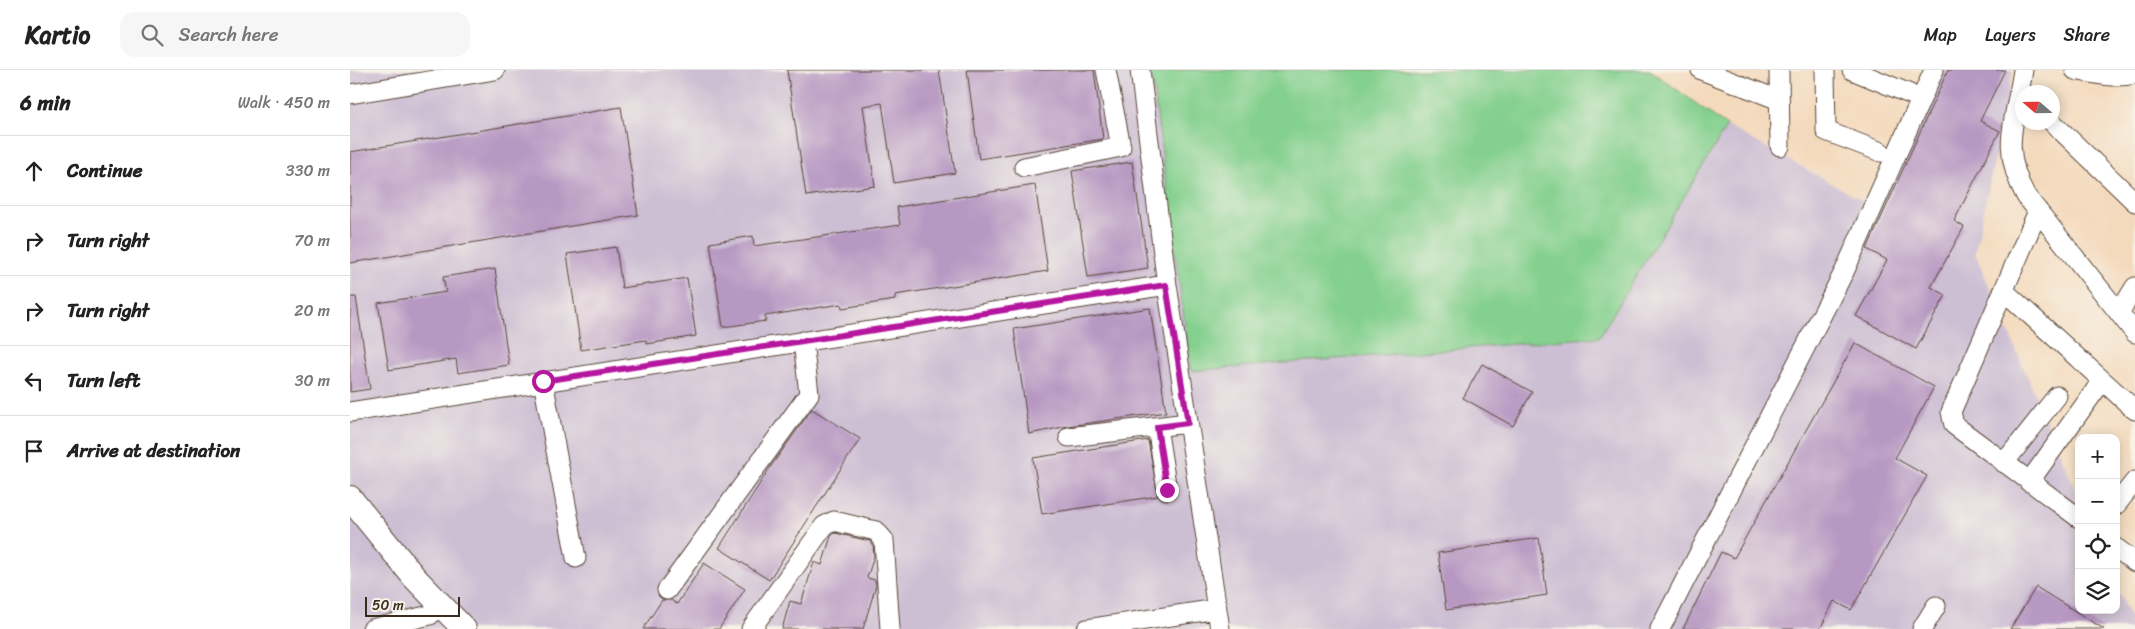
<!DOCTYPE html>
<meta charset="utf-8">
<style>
body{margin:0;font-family:Sriracha,sans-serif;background:#f6f6f6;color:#222}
.controls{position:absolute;right:15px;bottom:15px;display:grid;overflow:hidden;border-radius:10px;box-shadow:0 2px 12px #0003}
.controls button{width:45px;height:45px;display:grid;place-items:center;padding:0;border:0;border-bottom:1px solid #e0e0e0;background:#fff;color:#222;font:25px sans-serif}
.compass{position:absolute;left:1665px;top:15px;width:45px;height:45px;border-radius:50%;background:#fff;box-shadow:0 2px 12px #0003;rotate:290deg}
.scale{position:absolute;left:15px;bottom:12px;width:95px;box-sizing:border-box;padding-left:5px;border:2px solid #3b2a1e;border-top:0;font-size:14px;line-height:18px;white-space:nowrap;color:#3b2a1e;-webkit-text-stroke:4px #f7f3e8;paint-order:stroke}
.stop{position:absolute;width:15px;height:15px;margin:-11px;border:4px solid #b5179e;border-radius:50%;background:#fff}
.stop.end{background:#b5179e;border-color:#fff;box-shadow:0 1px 5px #0008}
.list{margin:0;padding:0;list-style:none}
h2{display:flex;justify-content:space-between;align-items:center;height:65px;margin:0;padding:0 20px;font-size:21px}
h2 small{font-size:16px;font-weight:400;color:#767676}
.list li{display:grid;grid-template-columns:32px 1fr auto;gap:15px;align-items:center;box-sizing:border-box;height:70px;padding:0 20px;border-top:1px solid #e0e0e0}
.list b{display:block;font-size:19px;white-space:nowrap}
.list em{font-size:16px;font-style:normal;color:#767676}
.icon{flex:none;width:28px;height:28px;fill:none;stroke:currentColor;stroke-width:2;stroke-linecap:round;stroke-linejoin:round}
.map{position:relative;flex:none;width:1785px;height:559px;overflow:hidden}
header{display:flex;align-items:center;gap:30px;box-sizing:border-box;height:70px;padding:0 25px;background:#fff;border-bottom:1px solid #e0e0e0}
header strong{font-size:24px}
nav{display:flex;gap:28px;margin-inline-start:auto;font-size:18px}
.search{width:350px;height:45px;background:#f6f6f6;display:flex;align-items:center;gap:12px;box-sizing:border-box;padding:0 18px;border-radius:15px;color:#767676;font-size:19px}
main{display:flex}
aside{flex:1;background:#fff}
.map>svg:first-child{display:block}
.industrial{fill:#ccbed3}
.green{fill:#84d08e;stroke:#607d56}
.building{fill:#b798c2}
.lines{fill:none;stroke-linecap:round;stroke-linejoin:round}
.minor-casing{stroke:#574436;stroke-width:21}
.major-casing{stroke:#574436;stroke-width:26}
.minor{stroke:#fff;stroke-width:19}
.major{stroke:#fff;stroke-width:24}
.route{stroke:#b5179e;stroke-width:6}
</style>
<header>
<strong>Kartio</strong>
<div class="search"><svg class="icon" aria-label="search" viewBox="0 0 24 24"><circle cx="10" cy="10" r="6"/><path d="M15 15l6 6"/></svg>Search here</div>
<nav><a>Map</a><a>Layers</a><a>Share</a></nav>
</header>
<main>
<aside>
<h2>6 min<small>Walk · 450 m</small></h2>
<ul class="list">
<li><svg class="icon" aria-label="ahead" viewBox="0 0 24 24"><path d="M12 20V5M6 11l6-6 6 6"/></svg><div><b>Continue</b></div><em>330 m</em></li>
<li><svg class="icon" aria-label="right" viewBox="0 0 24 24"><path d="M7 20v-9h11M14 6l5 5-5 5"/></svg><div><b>Turn right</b></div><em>70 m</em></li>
<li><svg class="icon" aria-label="right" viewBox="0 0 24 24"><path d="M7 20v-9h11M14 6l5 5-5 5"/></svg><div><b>Turn right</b></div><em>20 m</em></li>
<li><svg class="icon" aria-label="left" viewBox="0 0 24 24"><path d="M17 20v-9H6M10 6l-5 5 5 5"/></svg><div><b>Turn left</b></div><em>30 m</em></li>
<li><svg class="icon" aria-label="arrive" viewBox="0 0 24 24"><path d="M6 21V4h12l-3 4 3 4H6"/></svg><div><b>Arrive at destination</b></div></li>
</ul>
</aside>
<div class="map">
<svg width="1785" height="559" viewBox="0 0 1785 559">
<rect width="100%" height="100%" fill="#f7f3e8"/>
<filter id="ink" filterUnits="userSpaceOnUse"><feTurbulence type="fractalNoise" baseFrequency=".02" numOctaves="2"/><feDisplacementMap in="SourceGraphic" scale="10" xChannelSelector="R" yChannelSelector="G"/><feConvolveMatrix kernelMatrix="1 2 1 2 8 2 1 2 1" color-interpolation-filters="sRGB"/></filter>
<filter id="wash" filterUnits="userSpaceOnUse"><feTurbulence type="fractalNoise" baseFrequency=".0096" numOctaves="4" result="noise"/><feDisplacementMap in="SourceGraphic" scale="20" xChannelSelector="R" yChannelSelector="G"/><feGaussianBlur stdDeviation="1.12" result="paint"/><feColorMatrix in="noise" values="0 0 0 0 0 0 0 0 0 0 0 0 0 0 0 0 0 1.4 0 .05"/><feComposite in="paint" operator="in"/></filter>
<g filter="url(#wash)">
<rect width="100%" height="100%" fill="#f4dabd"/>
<!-- industrial -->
<path class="industrial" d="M0,0H801L841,300L1249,267L1377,56L1521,135L1585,0H1663L1625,183L1729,428V540H1766V516L1781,550L1785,553V559H0Z"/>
<!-- green -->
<path class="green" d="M801,0H1300L1377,56L1249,267L841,301Z"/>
<g id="blocks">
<!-- building -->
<path class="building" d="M437,0H589L605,103L544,113L532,33L513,36L525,116L456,126Z
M617,0H744L753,69L629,89Z
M1598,0H1655L1630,51L1650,61L1604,151L1614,157L1581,217L1596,225L1566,279L1506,246L1537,190L1517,179Z
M271,37L288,145L0,193V82Z
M782,92L798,198L738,207L722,101Z
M685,115L698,201L545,225V230L492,238L491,234L415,246L416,251L373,257L360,173L403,166L404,176L550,155L547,137Z
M266,177L272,218L337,208L346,266L297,274L296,270L231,280L217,184Z
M145,199L159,295L108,303L106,289L39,300L28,233L96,222L93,207Z
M0,227H6L20,319L0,322Z
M800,238L816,342L718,356L679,364L664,259Z
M1505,273L1584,317L1545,388L1577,406L1501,540L1484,531L1470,559H1333L1371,482L1384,488Z
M1132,294L1182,322L1163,356L1113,328Z
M462,339L510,369L419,510L369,478L421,396Z
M798,370L808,426L692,444L683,388Z
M485,463L520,471L523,475L524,486L517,508L525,510L526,515L513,559H432L440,531L451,534L464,492L472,495L481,466Z
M1189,468L1197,525L1096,540L1088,483Z
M354,493L395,519L369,559H293L312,530H321L327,534Z
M1686,517L1754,559H1660Z"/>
</g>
</g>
<g filter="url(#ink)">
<use href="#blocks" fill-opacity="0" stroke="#574436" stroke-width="1"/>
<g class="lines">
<!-- minor casing -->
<g class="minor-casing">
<path id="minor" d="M790,0L817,215L870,559
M1351,0L1429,30
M1429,0L1430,76
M1475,0L1476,61L1531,82
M1502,0L1560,24
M1673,0C1666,49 1649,78 1676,126L1785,263
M1725,0C1746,4 1764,9 1785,4
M0,24L145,0
M1702,52L1785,132
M674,97L771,77L756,0
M1688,141L1601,342L1604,355L1729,448
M1654,221L1785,340
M1769,243L1785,217
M193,311L226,488
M0,342L817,215
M807,357L817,420
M719,367L838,353
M1654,393L1707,326
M1679,412L1752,311
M1766,435L1785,411
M1766,478L1785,492
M317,520L459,324L453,271
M22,559L80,545
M401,559L474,456L484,451L526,461L534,470L540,559
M737,559L867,539
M1310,559L1495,200L1584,0
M1572,559L1586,536"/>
</g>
<!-- major casing -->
<g class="major-casing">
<path id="major" d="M0,428L64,507L114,559"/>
</g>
<!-- minor -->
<use href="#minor" class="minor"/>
<!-- major -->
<use href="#major" class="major"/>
</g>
</g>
<g class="lines" filter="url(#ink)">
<!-- route -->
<path class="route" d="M193,311L816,215L838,353L807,357L817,420"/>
</g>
</svg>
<div class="controls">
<button>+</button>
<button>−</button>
<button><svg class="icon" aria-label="locate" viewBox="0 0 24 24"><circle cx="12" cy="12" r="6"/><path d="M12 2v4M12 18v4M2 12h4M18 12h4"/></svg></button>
<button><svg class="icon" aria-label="layers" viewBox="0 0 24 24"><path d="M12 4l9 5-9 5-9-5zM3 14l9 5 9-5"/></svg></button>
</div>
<svg class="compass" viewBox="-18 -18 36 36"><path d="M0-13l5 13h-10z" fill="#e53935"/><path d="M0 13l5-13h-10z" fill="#767676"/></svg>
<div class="scale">50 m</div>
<div class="stop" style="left:193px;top:311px"></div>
<div class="stop end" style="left:817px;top:420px"></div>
</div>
</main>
